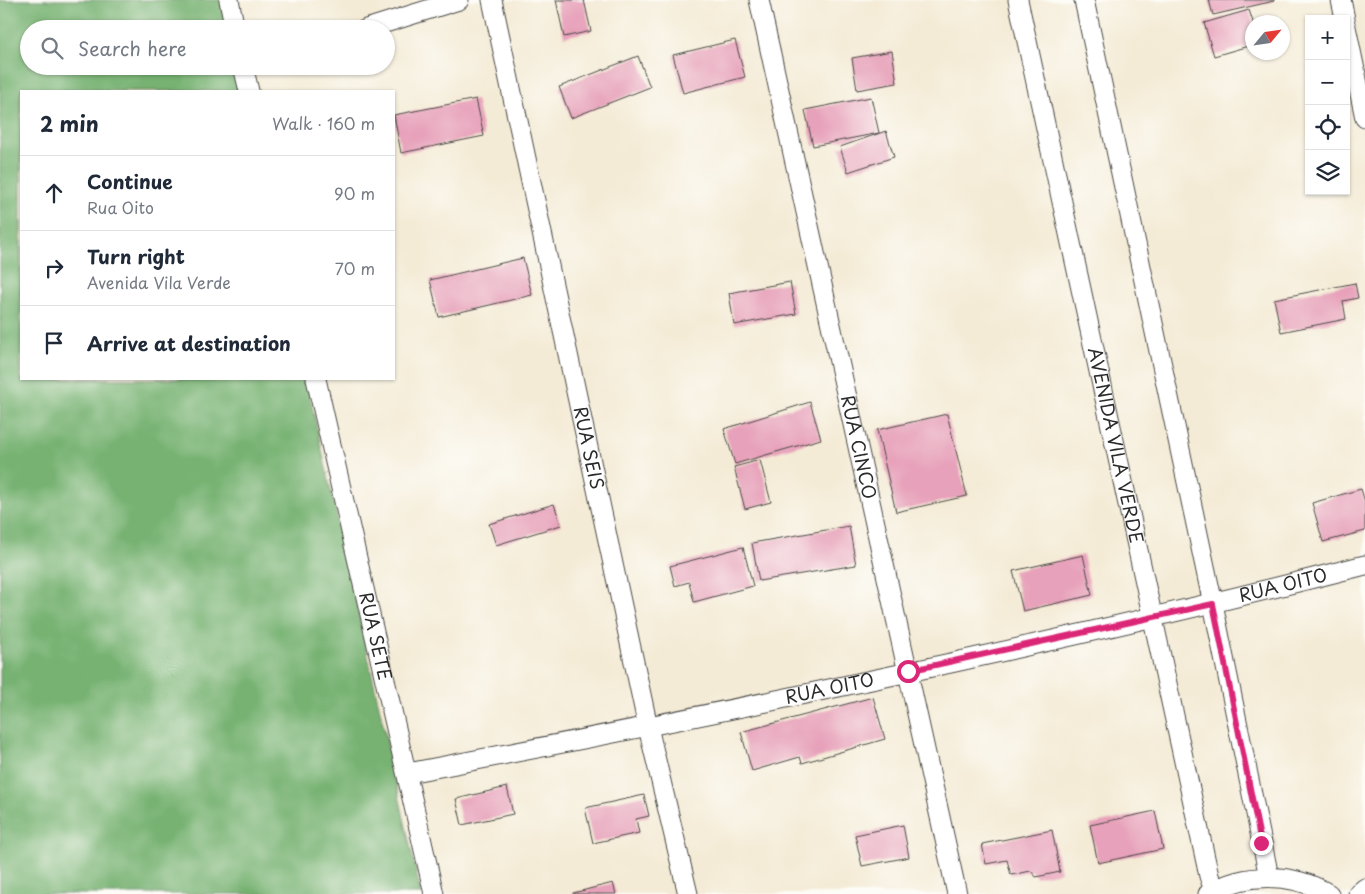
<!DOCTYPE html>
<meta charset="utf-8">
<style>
body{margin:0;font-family:"Playpen Sans",sans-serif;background:#f2f2f3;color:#1f2937}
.controls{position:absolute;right:15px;top:15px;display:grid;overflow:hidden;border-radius:0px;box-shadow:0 1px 4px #0004}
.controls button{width:45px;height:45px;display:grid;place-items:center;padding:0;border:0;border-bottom:1px solid #e0e1e3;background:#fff;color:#1f2937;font:25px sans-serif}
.compass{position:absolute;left:1245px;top:15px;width:45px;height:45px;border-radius:50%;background:#fff;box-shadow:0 1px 4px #0004;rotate:61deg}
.stop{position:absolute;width:15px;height:15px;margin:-11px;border:4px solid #db2777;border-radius:50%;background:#fff}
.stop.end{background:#db2777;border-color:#fff;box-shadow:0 1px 5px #0008}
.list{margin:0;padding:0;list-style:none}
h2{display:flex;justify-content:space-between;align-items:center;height:65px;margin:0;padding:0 20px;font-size:21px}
h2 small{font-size:16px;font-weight:400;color:#747a83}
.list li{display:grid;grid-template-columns:32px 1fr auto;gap:15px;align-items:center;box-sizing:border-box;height:75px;padding:0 20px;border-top:1px solid #e0e1e3}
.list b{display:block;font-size:19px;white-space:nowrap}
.list p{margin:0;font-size:16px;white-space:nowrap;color:#747a83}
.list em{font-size:16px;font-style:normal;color:#747a83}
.icon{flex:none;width:28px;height:28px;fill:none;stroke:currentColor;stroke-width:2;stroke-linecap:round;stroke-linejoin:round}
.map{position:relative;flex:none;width:1365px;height:894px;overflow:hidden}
.search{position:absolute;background:#fff;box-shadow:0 1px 4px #0004;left:20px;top:20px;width:375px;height:55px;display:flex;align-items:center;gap:12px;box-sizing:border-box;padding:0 18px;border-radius:28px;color:#747a83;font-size:19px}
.panel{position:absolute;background:#fff;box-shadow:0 1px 4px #0004;left:20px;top:90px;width:375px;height:290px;border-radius:0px}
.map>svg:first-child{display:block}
.forest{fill:#77b272;stroke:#516e4e}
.building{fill:#e7a1ba}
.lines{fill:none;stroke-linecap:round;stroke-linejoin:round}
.street-casing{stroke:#494845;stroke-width:21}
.street{stroke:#fff;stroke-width:19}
.route{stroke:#db2777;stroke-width:6}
.labels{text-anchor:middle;stroke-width:5;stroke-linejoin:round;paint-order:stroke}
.street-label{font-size:18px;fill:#2b2b2b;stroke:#fdfcf7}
</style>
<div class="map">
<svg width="1365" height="894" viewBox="0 0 1365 894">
<rect width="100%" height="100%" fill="#fdfcf7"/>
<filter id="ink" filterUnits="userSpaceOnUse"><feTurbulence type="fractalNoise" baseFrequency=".02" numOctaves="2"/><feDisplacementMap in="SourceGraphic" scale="10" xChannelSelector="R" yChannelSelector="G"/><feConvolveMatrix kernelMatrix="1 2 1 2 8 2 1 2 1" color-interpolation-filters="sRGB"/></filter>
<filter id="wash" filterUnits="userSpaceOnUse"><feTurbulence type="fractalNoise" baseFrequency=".0096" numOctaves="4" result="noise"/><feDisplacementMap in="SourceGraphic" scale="20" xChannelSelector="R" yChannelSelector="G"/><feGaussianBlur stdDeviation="1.12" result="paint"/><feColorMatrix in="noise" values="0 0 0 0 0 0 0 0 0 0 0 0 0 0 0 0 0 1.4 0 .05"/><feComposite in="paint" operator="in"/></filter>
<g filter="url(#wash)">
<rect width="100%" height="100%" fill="#f4ebd6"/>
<!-- forest -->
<path class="forest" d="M0,0H221L228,29H29V66H236L242,91H21V379H306L421,894H0Z"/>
<g id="blocks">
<!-- building -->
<path class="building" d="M556,0H584L591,31L564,37Z
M1209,0H1274V1L1213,15Z
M1249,10L1253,22L1252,45L1214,56L1204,23Z
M735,40L745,77L683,93L673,55Z
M892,51L897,83L857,90L852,58Z
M638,56L650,87L571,118L559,87Z
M871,97L879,133L813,146L805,110Z
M476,99L484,136L401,153L394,115Z
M886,131L894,157L848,172L840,147Z
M523,258L532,295L439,317L430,280Z
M790,282L796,314L734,325L729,293Z
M1355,283L1358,298L1343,301L1346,319L1281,332L1274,299Z
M810,402L821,439L735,464L724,429Z
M947,414L967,496L896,512L877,430Z
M760,460L771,502L745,509L734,467Z
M1361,489L1365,502V531L1323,542L1312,503Z
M554,504L561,525L496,545L489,524Z
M849,526L856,565L759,581L752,543Z
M743,547L753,586L694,602L689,582L675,586L670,566Z
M1083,555L1092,595L1023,611L1013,571Z
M873,697L885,739L802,763L800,757L752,771L741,732Z
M507,787L513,814L462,825L456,799Z
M644,795L649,816L636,819L639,833L593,843L585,808Z
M1155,811L1163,849L1098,863L1090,825Z
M903,825L909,857L862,866L855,835Z
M1052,830L1060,872L1036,877L1031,871L1011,875L1007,860L986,864L982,844Z
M613,883L616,894H573V893Z"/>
</g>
</g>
<g filter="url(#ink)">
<use href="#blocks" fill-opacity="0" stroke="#494845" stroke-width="1"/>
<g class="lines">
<!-- street casing -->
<g class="street-casing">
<g id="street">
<path d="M229,0L235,29"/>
<path id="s1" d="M492,0L648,727L688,894"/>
<path id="s2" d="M759,0L957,894"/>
<path id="s3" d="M1018,0L1209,876L1214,890"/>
<path d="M1084,0L1213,604L1269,877"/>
<path d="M1341,0L1345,19"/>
<path d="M1346,27L1365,118"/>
<path d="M366,29L459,0"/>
<path d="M243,66L249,91"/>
<path id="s4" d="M316,379L434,894"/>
<path id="s5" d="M408,773C728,712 1049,646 1365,565"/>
<path d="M1208,894C1244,872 1292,872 1329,894"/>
<path d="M1358,894L1365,888"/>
</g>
</g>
<!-- street -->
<use href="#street" class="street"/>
</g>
</g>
<g class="lines" filter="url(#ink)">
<!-- route -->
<path class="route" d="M908,671L1213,604L1261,843"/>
</g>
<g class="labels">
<!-- street labels -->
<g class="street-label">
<text dy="6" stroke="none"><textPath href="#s3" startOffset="456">AVENIDA VILA VERDE</textPath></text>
<text dy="6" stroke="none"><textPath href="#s1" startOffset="458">RUA SEIS</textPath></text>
<text dy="6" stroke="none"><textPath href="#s2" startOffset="458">RUA CINCO</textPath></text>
<text dy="6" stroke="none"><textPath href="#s5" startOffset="895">RUA OITO</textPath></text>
<text dy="6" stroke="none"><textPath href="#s4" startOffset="264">RUA SETE</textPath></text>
<text dy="6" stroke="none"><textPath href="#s5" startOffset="430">RUA OITO</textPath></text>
</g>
</g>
</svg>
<div class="controls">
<button>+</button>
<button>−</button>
<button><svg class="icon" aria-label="locate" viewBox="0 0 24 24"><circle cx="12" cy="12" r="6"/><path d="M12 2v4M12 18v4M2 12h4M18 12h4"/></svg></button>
<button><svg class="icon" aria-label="layers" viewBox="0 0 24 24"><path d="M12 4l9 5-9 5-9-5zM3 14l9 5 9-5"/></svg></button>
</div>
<svg class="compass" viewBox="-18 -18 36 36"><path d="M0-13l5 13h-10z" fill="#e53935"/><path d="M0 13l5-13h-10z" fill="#747a83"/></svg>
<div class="stop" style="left:908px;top:671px"></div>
<div class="stop end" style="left:1261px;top:843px"></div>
<div class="search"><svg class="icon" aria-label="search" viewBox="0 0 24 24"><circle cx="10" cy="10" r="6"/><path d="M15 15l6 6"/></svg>Search here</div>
<section class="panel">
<h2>2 min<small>Walk · 160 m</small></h2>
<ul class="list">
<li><svg class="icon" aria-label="ahead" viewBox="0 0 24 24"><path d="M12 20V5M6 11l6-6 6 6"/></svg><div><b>Continue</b><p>Rua Oito</p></div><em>90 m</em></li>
<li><svg class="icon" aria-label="right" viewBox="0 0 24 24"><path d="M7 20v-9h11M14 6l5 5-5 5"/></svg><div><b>Turn right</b><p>Avenida Vila Verde</p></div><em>70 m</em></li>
<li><svg class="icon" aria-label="arrive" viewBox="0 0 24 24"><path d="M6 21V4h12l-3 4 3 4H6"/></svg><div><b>Arrive at destination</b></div></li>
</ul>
</section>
</div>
